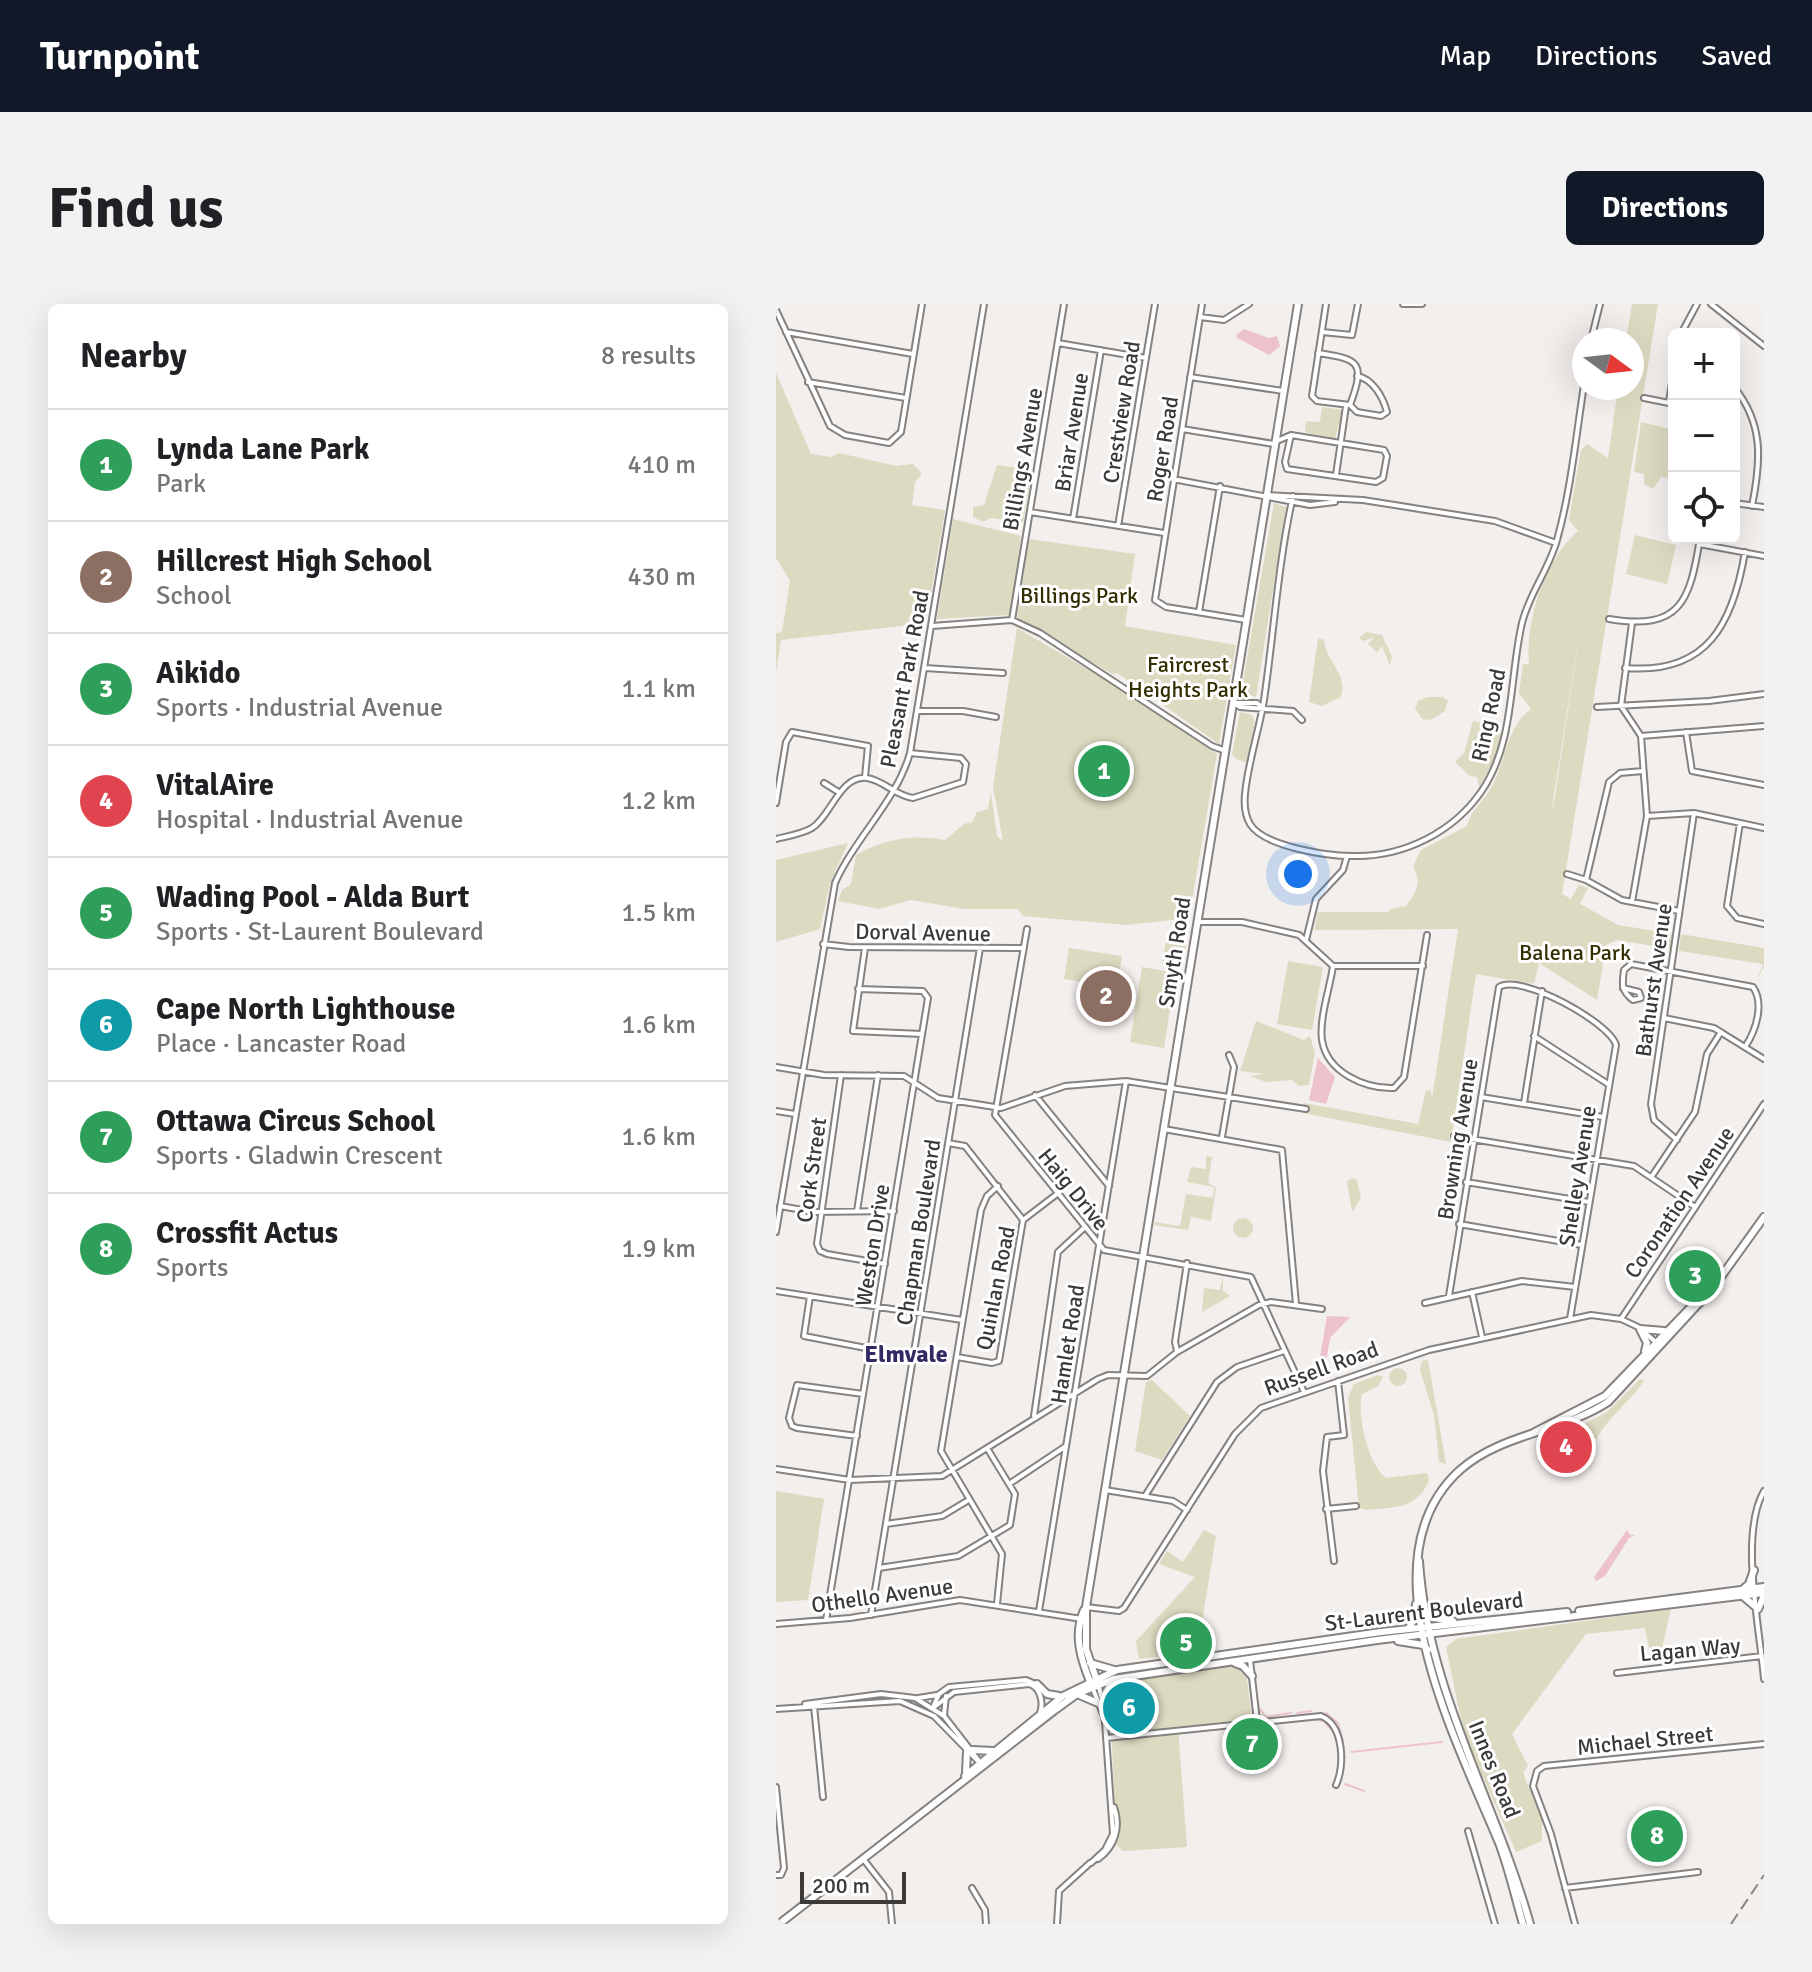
<!DOCTYPE html>
<meta charset="utf-8">
<style>
body{margin:0;font-family:Signika,sans-serif;background:#f2f2f2;color:#202124}
.controls{position:absolute;right:24px;top:24px;display:grid;overflow:hidden;border-radius:12px;box-shadow:0 8px 32px #0002}
.controls button{width:72px;height:72px;display:grid;place-items:center;padding:0;border:0;border-bottom:2px solid #e0e0e0;background:#fff;color:#202124;font:40px sans-serif}
.compass{position:absolute;left:796px;top:24px;width:72px;height:72px;border-radius:50%;background:#fff;box-shadow:0 8px 32px #0002;rotate:105deg}
.scale{position:absolute;left:24px;bottom:20px;width:106px;box-sizing:border-box;padding-left:8px;border:4px solid #3b3a39;border-top:0;font-size:22px;line-height:28px;white-space:nowrap;color:#3b3a39;-webkit-text-stroke:6px #fff;paint-order:stroke}
.you{position:absolute;left:522px;top:570px;width:28px;height:28px;margin:-20px;border:6px solid #fff;border-radius:50%;background:#1a73e8;box-shadow:0 0 0 12px #1a73e833}
.badge{display:grid;place-items:center;width:52px;height:52px;border-radius:50%;background:#111827;color:#fff;font-size:26px;font-weight:700}
.pin{position:absolute;translate:-50% -50%;border:4px solid #fff;box-shadow:0 2px 8px #0006}
.list{margin:0;padding:0;list-style:none}
h2{display:flex;justify-content:space-between;align-items:center;height:104px;margin:0;padding:0 32px;font-size:34px}
h2 small{font-size:26px;font-weight:400;color:#757577}
.list li{display:grid;grid-template-columns:52px 1fr auto;gap:24px;align-items:center;box-sizing:border-box;height:112px;padding:0 32px;border-top:2px solid #e0e0e0}
.list b{display:block;font-size:30px;white-space:nowrap}
.list p{margin:0;font-size:26px;white-space:nowrap;color:#757577}
.list em{font-size:26px;font-style:normal;color:#757577}
.icon{flex:none;width:44px;height:44px;fill:none;stroke:currentColor;stroke-width:2;stroke-linecap:round;stroke-linejoin:round}
.map{position:relative;flex:none;width:988px;height:1620px;overflow:hidden;border-radius:12px}
header{display:flex;align-items:center;gap:48px;box-sizing:border-box;height:112px;padding:0 40px;background:#111827;color:#fff}
header strong{font-size:38px}
nav{display:flex;gap:44px;margin-inline-start:auto;font-size:28px}
.intro{display:flex;align-items:center;justify-content:space-between;box-sizing:border-box;height:192px;padding:0 48px}
h1{margin:0;font-size:56px}
.button{padding:20px 36px;border-radius:12px;background:#111827;color:#fff;font-size:28px;font-weight:700}
main{display:flex;gap:48px;padding:0 48px}
aside{flex:1;background:#fff;border-radius:12px;box-shadow:0 8px 32px #0002}
.map>svg:first-child{display:block}
.green{fill:#dcdac1;fill-rule:evenodd}
.water{fill:#edc2cd}
.lines{fill:none;stroke-linecap:round;stroke-linejoin:round}
.stream{stroke:#edc2cd;stroke-width:2}
.minor-casing{stroke:#858280;stroke-width:8}
.major-casing{stroke:#858280;stroke-width:10}
.minor{stroke:#fff;stroke-width:4}
.major{stroke:#fff;stroke-width:6}
.rail{stroke:#888684;stroke-width:2;stroke-dasharray:12 6;stroke-linecap:butt}
.labels{text-anchor:middle;stroke-width:6;stroke-linejoin:round;paint-order:stroke}
.street-label{font-size:22px;fill:#3b3a39;stroke:#fff}
.park-label{font-size:22px;fill:#332e00;stroke:#fff}
.neighbourhood-label{font-size:24px;font-weight:bold;fill:#312a65;stroke:#fff}
</style>
<header>
<strong>Turnpoint</strong>
<nav><a>Map</a><a>Directions</a><a>Saved</a></nav>
</header>
<div class="intro"><h1>Find us</h1><a class="button">Directions</a></div>
<main>
<aside>
<h2>Nearby<small>8 results</small></h2>
<ul class="list">
<li><span class="badge" style="background:#2e9e5b">1</span><div><b>Lynda Lane Park</b><p>Park</p></div><em>410 m</em></li>
<li><span class="badge" style="background:#8d6e63">2</span><div><b>Hillcrest High School</b><p>School</p></div><em>430 m</em></li>
<li><span class="badge" style="background:#2e9e5b">3</span><div><b>Aikido</b><p>Sports · Industrial Avenue</p></div><em>1.1 km</em></li>
<li><span class="badge" style="background:#e0444e">4</span><div><b>VitalAire</b><p>Hospital · Industrial Avenue</p></div><em>1.2 km</em></li>
<li><span class="badge" style="background:#2e9e5b">5</span><div><b>Wading Pool - Alda Burt</b><p>Sports · St-Laurent Boulevard</p></div><em>1.5 km</em></li>
<li><span class="badge" style="background:#0f9aa8">6</span><div><b>Cape North Lighthouse</b><p>Place · Lancaster Road</p></div><em>1.6 km</em></li>
<li><span class="badge" style="background:#2e9e5b">7</span><div><b>Ottawa Circus School</b><p>Sports · Gladwin Crescent</p></div><em>1.6 km</em></li>
<li><span class="badge" style="background:#2e9e5b">8</span><div><b>Crossfit Actus</b><p>Sports</p></div><em>1.9 km</em></li>
</ul>
</aside>
<div class="map">
<svg width="988" height="1620" viewBox="0 0 988 1620">
<rect width="100%" height="100%" fill="#f3efed"/>
<!-- green -->
<path class="green" d="M856,0H882L786,590L795,595L803,581L812,584L804,600L842,621L898,630L895,645L841,636L830,641L821,696L763,659L758,680L700,670L675,838L527,809L528,799L642,820L650,786L655,787L656,795L682,625L538,626L542,608H612L614,605L630,602C641,588 646,578 637,562L645,546L691,522C694,507 707,498 715,484C730,458 730,423 755,405L743,389L747,360H753C749,317 769,255 802,227L793,216L805,146L811,140L832,154L842,84H856V36H850ZM805,320L779,492L775,509Z
M0,69L35,150L55,153L63,149L120,162L137,160L146,170L139,178L136,201L169,206L150,319L5,336L0,368V329L6,328L14,277L0,254Z
M546,103L567,106L559,135L529,128L530,117L544,118Z
M865,118L898,126V175L885,173L877,185L868,180V170L858,168Z
M221,161L256,166L247,219L215,214L207,218L197,213V203L208,201Z
M498,199L510,203L480,393L465,389Z
M177,215L245,232L234,311L161,315Z
M859,231L900,241L891,280L850,270Z
M253,235L359,250L349,322L460,341L443,440L341,369L336,370L241,314Z
M241,324L332,377L441,450L413,614L350,621L247,612L242,605H188L135,596L103,605L62,597L66,586L75,580L80,551C110,535 135,530 169,536L188,520L196,518L201,508L212,505L215,488L221,532L227,537L217,483Z
M590,328L606,331L616,353L614,362L606,342L601,348L592,340L598,333L587,337L583,334Z
M542,334L548,336C550,358 572,369 565,393L546,402L533,398Z
M651,393H667L672,397L668,408L654,416L646,415L639,404L642,397Z
M464,408L476,411L479,418L470,458L460,455L456,450Z
M697,417L720,421L725,429L721,452L703,483L701,473L694,472L679,458L688,449Z
M72,539L54,579L44,625L0,638V556Z
M905,630L988,644V662L980,678L987,660L903,647Z
M391,632L411,635L406,663L386,660Z
M293,644L346,652L341,684L288,675Z
M512,657L547,663L536,726L501,720Z
M366,663L400,669L388,744L354,738Z
M480,717L528,736L534,732L539,749L533,781L523,782L516,776L490,778L474,772L488,770L464,767Z
M430,852L436,853L432,879L440,883L435,917L415,913L412,926L378,921L379,918L404,922L410,890L437,894L438,883L411,878L415,863L430,865Z
M577,874L581,876L585,894L576,908L571,877Z
M457 924a10 10 0 1 1 20 0a10 10 0 1 1-20 0Z
M447,971V987L454,992L426,1008L428,984L444,986Z
M652,1056L670,1160L663,1158L658,1111L644,1066L646,1057Z
M613 1073a9 9 0 1 1 18 0a9 9 0 1 1-18 0Z
M602,1071L607,1073L602,1082L586,1090C581,1112 592,1160 610,1174L651,1169L653,1176C641,1206 618,1203 590,1206L583,1204L572,1094L578,1080Z
M864,1075L868,1077C854,1098 834,1111 821,1134H813L810,1119L831,1108Z
M376,1076L414,1112L386,1156L359,1147L370,1078Z
M0,1187L48,1195L32,1296L0,1298Z
M428,1226L440,1232L421,1348L363,1355L360,1337L419,1273L383,1260L391,1247L407,1258Z
M895,1305L883,1357L875,1354L869,1324L810,1330L736,1430L752,1462L747,1469L766,1516V1537L740,1548L688,1430L670,1343L680,1335Z
M462,1362L470,1369L476,1415L402,1423L411,1543L347,1547L341,1541L333,1384L357,1375Z"/>
<!-- water -->
<path class="water" d="M468,25L493,34L501,32L504,42L493,51L461,34L460,31Z
M542,754L559,773L550,800L533,796Z
M551,1012L574,1013L554,1034L549,1065H542Z
M851,1226L854,1231H859L853,1234L829,1272L820,1277L818,1273Z"/>
<g class="lines">
<!-- stream -->
<path class="stream" d="M484,1405L490,1413L515,1409
M521,1409L535,1407
M550,1409L562,1419L567,1438
M537,1415L548,1417L556,1426
M502,1419L530,1416
M450,1425L495,1420
M575,1448L666,1438
M569,1480L588,1487"/>
<!-- minor casing -->
<g class="minor-casing">
<path id="minor" d="M426,0L379,296L390,303L470,316
M550,0L536,92L541,97L574,101
M627,0H646
M935,0L988,42
M0,6L54,122L69,131L113,139L125,128L146,0
M424,13L448,16L473,0
M10,28L137,50
M546,28L576,31L582,0
M905,30L921,0
M815,36L824,0
M282,39L370,54
M542,49C583,55 590,58 574,101
M414,73L507,87
M32,78L130,94
M958,83C988,120 985,157 976,202
M868,94L898,100
M893,98L898,65
M574,101L581,108L605,112L611,108C607,93 597,75 581,72
M406,125L498,140
M501,137L515,131L608,146L611,152L607,174L600,178L511,165L509,158L515,131
M560,171L570,102
M397,175L534,201L559,198
M491,191L587,196L719,217L780,239
M517,192C502,259 498,328 488,396C483,427 472,458 469,490C468,500 469,511 474,520C488,543 555,553 581,552C629,552 677,528 705,488C739,439 733,375 746,319C753,290 773,265 781,236C795,186 800,132 808,81
M958,199L988,203
M254,208L388,229
M297,215L325,46
M342,222L379,0
M923,240L988,252
M423,308L444,182
M833,315C905,327 914,297 924,234
M236,316L288,0
M156,322L236,316L264,329L436,442L450,447
M149,364L227,369
M849,364C932,371 957,319 969,248
M458,399L464,403L517,407L526,416
M458,399H481L486,403
M845,402L865,432L871,512L856,598
M845,402L856,319
M821,403L933,397L988,390
M142,407H187L220,413
M910,428L916,467L988,481
M865,432L988,422
M48,479L64,489
M0,499L10,438L16,428L92,442L89,473
M871,512L918,509L988,524
M964,519L951,602L961,614L988,620
M0,535C12,532 26,530 36,524C55,512 64,471 91,474C107,476 120,492 137,494L187,478L190,460L185,454L134,449
M791,570L810,576L846,596L903,607
M810,576L833,478L844,469L867,467
M423,618H466L523,631L557,662H647
M251,625L219,811L328,946L475,973L528,1088
M530,636L540,595L567,566L571,552
M47,640L73,643L248,644
M89,644L77,727L146,730
M557,662C554,684 543,714 546,736C551,769 590,785 618,784L628,773L651,631
M847,684L863,688L865,694L857,696C845,687 846,680 848,666L855,660L977,683C988,699 981,725 969,743
M888,714L938,724L988,755
M758,732L832,780
M0,763L48,771L128,772L162,794L225,804L289,782L350,777L530,805
M65,771L41,940L44,947L51,950L109,960
M259,791L333,882
M705,793L827,813
M748,799L766,687
M0,807L19,810
M388,825L506,846L520,1000
M678,832L858,862L919,903
M446,833L458,763L453,751
M901,836L878,816L875,800L918,509
M172,839L189,842L247,916
M876,872L919,808L931,750L945,728
M690,878L813,898
M4,902L38,908L118,907
M81,907L102,771
M683,920L806,941
M0,928L59,579C80,532 120,498 134,449L208,0
M0,987L186,1016
M696,988L706,1033
M34,992L28,1032L95,1045
M673,992L723,683C745,669 834,719 840,741L794,1015
M649,999L746,977L799,983
M845,1015L988,800
M401,1047L399,1038L411,959
M181,1053L216,1059L223,1057L247,916L281,890
M258,1112L282,948L308,924
M81,1132L21,1124L16,1122L13,1114L21,1081L87,1090
M0,1165L74,1176L166,1172L322,1075L332,1071L371,1072L401,1048L483,1001L495,998L546,1005
M233,1180L290,1142
M329,1186L397,1197L411,1206
M988,1187C963,1230 984,1325 988,1375
M369,1192L441,1078L461,1063L508,1047
M550,1205L580,1202
M110,1220L166,1212L191,1197
M558,1257L547,1167L551,1133L568,1131L562,1077
M103,1264L182,1252L234,1221L239,1190L211,1144
M221,1300L226,1250L165,1147L205,906L211,892L222,882
M310,1303L343,1307L348,1304L459,1130L485,1104L653,1046L815,1011L845,1015L862,1023L882,1040
M263,1307L350,777
M95,1311L204,644
M50,1316L152,694L147,687L82,685
M0,1320L74,1314L184,1296L306,1315
M474,1356L481,1417
M841,1369L986,1352
M317,1385L327,1410
M142,1394L161,1391
M29,1400L105,1390L139,1394L168,1412L203,1457
M158,1401L163,1390L173,1383L250,1376L262,1381
M38,1402L47,1493
M157,1404L178,1388L253,1380C264,1383 268,1398 264,1409
M0,1405L124,1397L158,1412L203,1458
M168,1411L170,1392
M330,1434L545,1412C568,1421 569,1462 560,1481
M0,1483L8,1564L5,1571H0
M692,1527L719,1620
M322,1555C339,1543 345,1523 338,1503
M88,1556L113,1588L116,1620
M315,1559L329,1546L337,1530L328,1404L323,1383
M196,1584L209,1606L210,1620
M789,1584L922,1568
M281,1620L283,1587L314,1559
M799,1620L775,1530L757,1482L761,1467L768,1462L988,1440"/>
</g>
<!-- major casing -->
<g class="major-casing">
<path id="major" d="M864,1025L871,1039L869,1047
M864,1025L888,1027
M759,1128L829,1092L938,979
M643,1257C651,1385 720,1499 754,1620
M966,1286L973,1280L978,1266
M968,1293L982,1305L988,1292
M308,1306C297,1331 305,1356 315,1380
M803,1307L988,1283
M651,1309L658,1314L677,1317
M632,1325L639,1314L640,1300
M622,1337L647,1341L652,1346
M314,1359L338,1366
M459,1359L467,1362L476,1372
M261,1380L271,1390L283,1392
M322,1380L310,1345V1303L522,0
M301,1390L322,1399
M327,1393L337,1376
M196,1446L217,1447
M190,1468L191,1448
M189,1472L287,1392L341,1366L605,1328L791,1308
M3,1620L279,1406L301,1390L338,1375L601,1336L988,1289
M747,1620C739,1593 733,1565 723,1539C682,1439 584,1256 684,1166C726,1129 786,1128 832,1098L937,984L988,913"/>
</g>
<!-- minor -->
<use href="#minor" class="minor"/>
<!-- major -->
<use href="#major" class="major"/>
<!-- rail -->
<path class="rail" d="M955,1620L988,1571"/>
</g>
<g class="labels">
<!-- street labels -->
<g class="street-label">
<text transform="translate(345 108) rotate(-81)" y="8">Crestview Road</text>
<text transform="translate(295 128) rotate(-81)" y="8">Briar Avenue</text>
<text transform="translate(386 145) rotate(-81)" y="8">Roger Road</text>
<text transform="translate(246 155) rotate(-80)" y="8">Billings Avenue</text>
<text transform="translate(128 375) rotate(-79)" y="8">Pleasant Park Road</text>
<text transform="translate(712 411) rotate(-78)" y="8">Ring Road</text>
<text transform="translate(147 628) rotate(1)" y="8">Dorval Avenue</text>
<text transform="translate(398 648) rotate(-81)" y="8">Smyth Road</text>
<text transform="translate(877 676) rotate(-82)" y="8">Bathurst Avenue</text>
<text transform="translate(681 835) rotate(-81)" y="8">Browning Avenue</text>
<text transform="translate(35 866) rotate(-82)" y="8">Cork Street</text>
<text transform="translate(801 872) rotate(-81)" y="8">Shelley Avenue</text>
<text transform="translate(298 885) rotate(51)" y="8">Haig Drive</text>
<text transform="translate(903 898) rotate(-56)" y="8">Coronation Avenue</text>
<text transform="translate(142 928) rotate(-81)" y="8">Chapman Boulevard</text>
<text transform="translate(96 941) rotate(-81)" y="8">Weston Drive</text>
<text transform="translate(219 984) rotate(-79)" y="8">Quinlan Road</text>
<text transform="translate(291 1040) rotate(-81)" y="8">Hamlet Road</text>
<text transform="translate(545 1064) rotate(-20)" y="8">Russell Road</text>
<text transform="translate(106 1291) rotate(-8)" y="8">Othello Avenue</text>
<text transform="translate(648 1307) rotate(-7)" y="8">St-Laurent Boulevard</text>
<text transform="translate(914 1345) rotate(-5)" y="8">Lagan Way</text>
<text transform="translate(869 1436) rotate(-6)" y="8">Michael Street</text>
<text transform="translate(719 1465) rotate(68)" y="8">Innes Road</text>
</g>
<!-- park labels -->
<g class="park-label">
<text x="303" y="299">Billings Park</text>
<text x="412" y="368">Faircrest<tspan x="412" dy="25">Heights Park</tspan></text>
<text x="799" y="656">Balena Park</text>
</g>
<!-- neighbourhood labels -->
<g class="neighbourhood-label">
<text x="130" y="1058">Elmvale</text>
</g>
</g>
</svg>
<div class="controls">
<button>+</button>
<button>−</button>
<button><svg class="icon" aria-label="locate" viewBox="0 0 24 24"><circle cx="12" cy="12" r="6"/><path d="M12 2v4M12 18v4M2 12h4M18 12h4"/></svg></button>
</div>
<svg class="compass" viewBox="-18 -18 36 36"><path d="M0-13l5 13h-10z" fill="#e53935"/><path d="M0 13l5-13h-10z" fill="#757577"/></svg>
<div class="scale">200 m</div>
<div class="you"></div>
<div class="pin badge" style="left:328px;top:467px;background:#2e9e5b">1</div>
<div class="pin badge" style="left:330px;top:692px;background:#8d6e63">2</div>
<div class="pin badge" style="left:919px;top:972px;background:#2e9e5b">3</div>
<div class="pin badge" style="left:790px;top:1143px;background:#e0444e">4</div>
<div class="pin badge" style="left:410px;top:1339px;background:#2e9e5b">5</div>
<div class="pin badge" style="left:353px;top:1404px;background:#0f9aa8">6</div>
<div class="pin badge" style="left:476px;top:1440px;background:#2e9e5b">7</div>
<div class="pin badge" style="left:881px;top:1532px;background:#2e9e5b">8</div>
</div>
</main>
